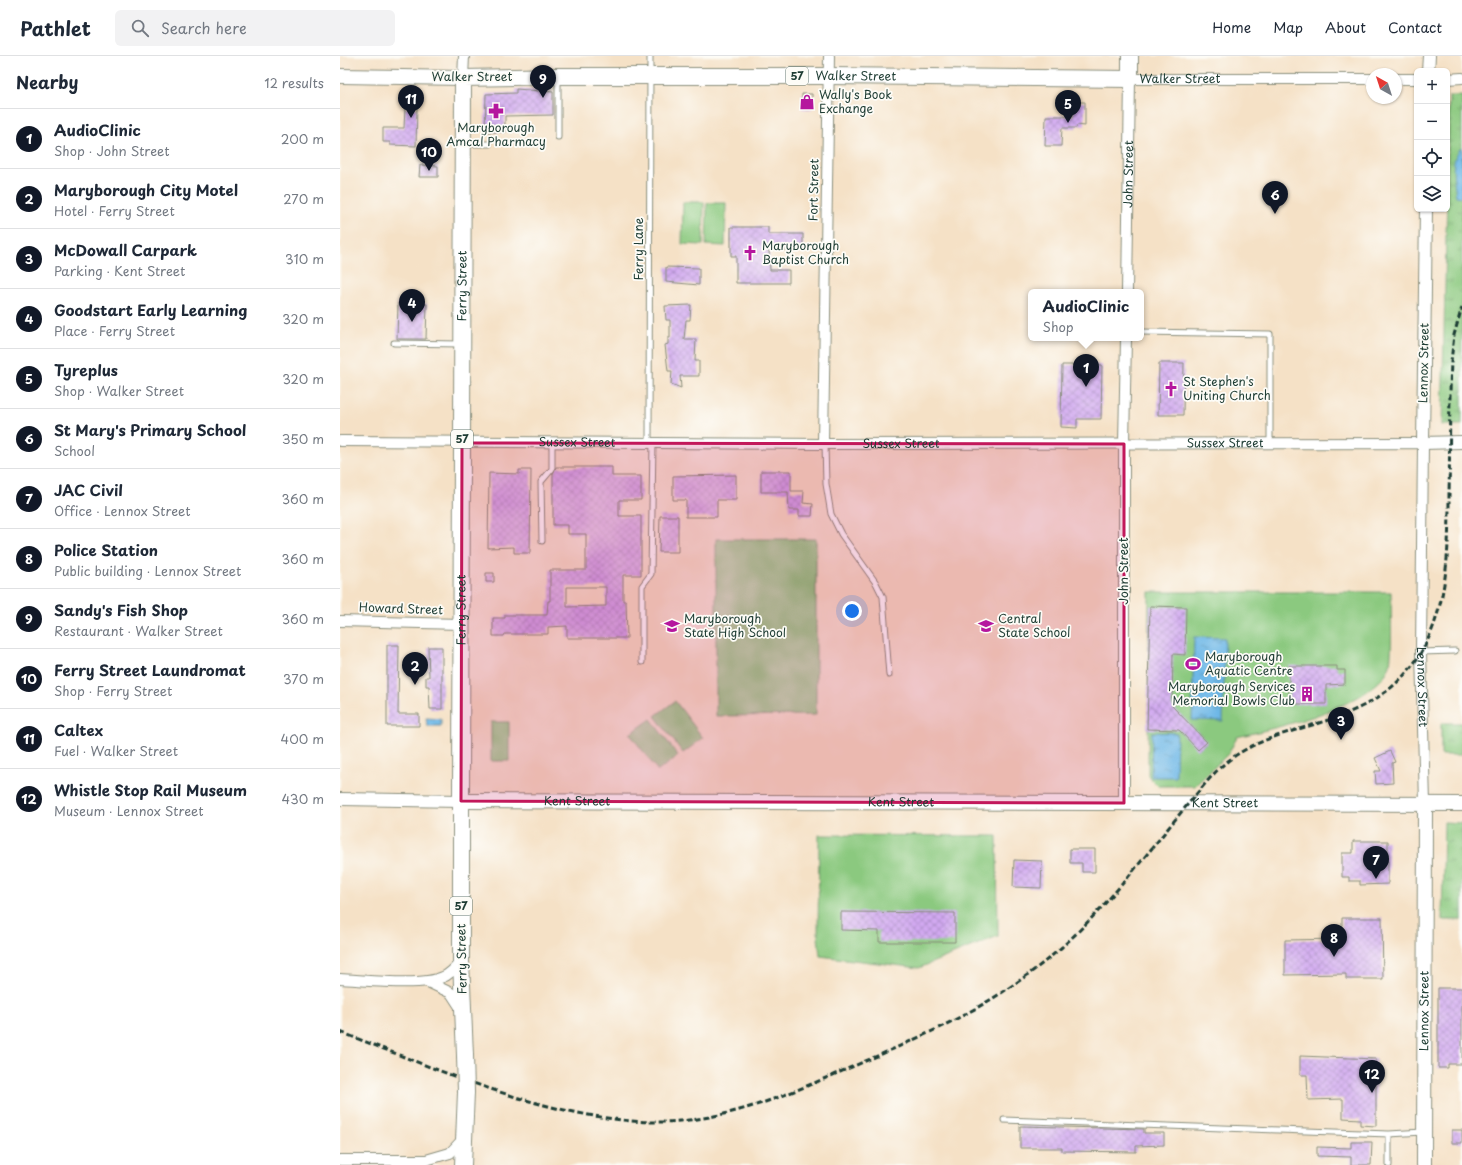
<!DOCTYPE html>
<meta charset="utf-8">
<style>
body{margin:0;font-family:"Playpen Sans",sans-serif;background:#f2f2f3;color:#1f2937}
.controls{position:absolute;right:12px;top:12px;display:grid;overflow:hidden;border-radius:6px;box-shadow:0 1px 3px #0004}
.controls button{width:36px;height:36px;display:grid;place-items:center;padding:0;border:0;border-bottom:1px solid #e0e1e3;background:#fff;color:#1f2937;font:20px sans-serif}
.compass{position:absolute;left:1026px;top:12px;width:36px;height:36px;border-radius:50%;background:#fff;box-shadow:0 1px 3px #0004;rotate:321deg}
.you{position:absolute;left:512px;top:555px;width:14px;height:14px;margin:-10px;border:3px solid #fff;border-radius:50%;background:#1a73e8;box-shadow:0 0 0 6px #1a73e833}
.badge{display:grid;place-items:center;width:26px;height:26px;border-radius:50%;background:#111827;color:#fff;font-size:13px;font-weight:700}
.pin{position:absolute;translate:-50% -33px;filter:drop-shadow(0 1px 2px #0008)}
.pin::after{content:'';position:absolute;top:21px;width:14px;height:12px;background:inherit;clip-path:polygon(0 0,100% 0,50% 100%)}
.popup{position:absolute;left:688px;top:233px;width:116px;height:52px;box-sizing:border-box;display:grid;place-content:center;border-radius:6px;background:#fff;filter:drop-shadow(0 1px 3px #0005);font-size:13px;white-space:nowrap;color:#747a83}
.popup b{font-size:15px;color:#1f2937}
.popup::after{content:'';position:absolute;left:50%;top:100%;margin-left:-8px;border:8px solid transparent;border-top-color:#fff}
.list{margin:0;padding:0;list-style:none}
h2{display:flex;justify-content:space-between;align-items:center;height:52px;margin:0;padding:0 16px;font-size:17px}
h2 small{font-size:13px;font-weight:400;color:#747a83}
.list li{display:grid;grid-template-columns:26px 1fr auto;gap:12px;align-items:center;box-sizing:border-box;height:60px;padding:0 16px;border-top:1px solid #e0e1e3}
.list b{display:block;font-size:15px;white-space:nowrap}
.list p{margin:0;font-size:13px;white-space:nowrap;color:#747a83}
.list em{font-size:13px;font-style:normal;color:#747a83}
.icon{flex:none;width:22px;height:22px;fill:none;stroke:currentColor;stroke-width:2;stroke-linecap:round;stroke-linejoin:round}
.map{position:relative;flex:none;width:1122px;height:1109px;overflow:hidden}
header{display:flex;align-items:center;gap:24px;box-sizing:border-box;height:56px;padding:0 20px;background:#fff;border-bottom:1px solid #e0e1e3}
header strong{font-size:19px}
nav{display:flex;gap:22px;margin-inline-start:auto;font-size:14px}
.search{width:280px;height:36px;background:#f2f2f3;display:flex;align-items:center;gap:10px;box-sizing:border-box;padding:0 14px;border-radius:6px;color:#747a83;font-size:15px}
main{display:flex}
aside{flex:1;background:#fff}
.map>svg:first-child{display:block}
.park{fill:url(#park-tufts);stroke:#55835a}
.pitch{fill:#8bc97f;stroke:#55835a}
.water{fill:url(#water-ripples);stroke:#467a8e}
.building{fill:url(#building-cross-hatch);fill-rule:evenodd}
.lines{fill:none;stroke-linecap:round;stroke-linejoin:round}
.service-casing{stroke:#8a8f7d;stroke-width:7}
.minor-casing{stroke:#8a8f7d;stroke-width:12}
.tertiary-casing{stroke:#8a8f7d;stroke-width:14}
.secondary-casing{stroke:#8a8f7d;stroke-width:16}
.primary-casing{stroke:#8a8f7d;stroke-width:18}
.service{stroke:#fff;stroke-width:5}
.minor{stroke:#fff;stroke-width:10}
.tertiary{stroke:#fff;stroke-width:12}
.secondary{stroke:#fff;stroke-width:14}
.primary{stroke:#fff;stroke-width:16}
.rail{stroke:#1f3d34;stroke-width:3;stroke-dasharray:6 3;stroke-linecap:butt}
.primary-bridge-casing{stroke:#8a8f7d;stroke-width:18;stroke-linecap:butt}
.primary-bridge{stroke:#fff;stroke-width:16}
.marked{fill:#c2185b;fill-opacity:0.2;stroke:#c2185b;stroke-width:3;stroke-linejoin:round}
.labels{text-anchor:middle;stroke-width:3.5;stroke-linejoin:round;paint-order:stroke}
.shield{fill:#fdfcf7;stroke:#62766e;stroke-width:1}
.shield-label{font-size:11px;font-weight:bold;fill:#1f3d34}
.street-label{font-size:12px;fill:#1f3d34;stroke:#fdfcf7}
.poi-label{font-size:12px;fill:#1f3d34;stroke:#fdfcf7;text-anchor:start}
</style>
<header>
<strong>Pathlet</strong>
<div class="search"><svg class="icon" aria-label="search" viewBox="0 0 24 24"><circle cx="10" cy="10" r="6"/><path d="M15 15l6 6"/></svg>Search here</div>
<nav><a>Home</a><a>Map</a><a>About</a><a>Contact</a></nav>
</header>
<main>
<aside>
<h2>Nearby<small>12 results</small></h2>
<ul class="list">
<li><span class="badge">1</span><div><b>AudioClinic</b><p>Shop · John Street</p></div><em>200 m</em></li>
<li><span class="badge">2</span><div><b>Maryborough City Motel</b><p>Hotel · Ferry Street</p></div><em>270 m</em></li>
<li><span class="badge">3</span><div><b>McDowall Carpark</b><p>Parking · Kent Street</p></div><em>310 m</em></li>
<li><span class="badge">4</span><div><b>Goodstart Early Learning</b><p>Place · Ferry Street</p></div><em>320 m</em></li>
<li><span class="badge">5</span><div><b>Tyreplus</b><p>Shop · Walker Street</p></div><em>320 m</em></li>
<li><span class="badge">6</span><div><b>St Mary's Primary School</b><p>School</p></div><em>350 m</em></li>
<li><span class="badge">7</span><div><b>JAC Civil</b><p>Office · Lennox Street</p></div><em>360 m</em></li>
<li><span class="badge">8</span><div><b>Police Station</b><p>Public building · Lennox Street</p></div><em>360 m</em></li>
<li><span class="badge">9</span><div><b>Sandy's Fish Shop</b><p>Restaurant · Walker Street</p></div><em>360 m</em></li>
<li><span class="badge">10</span><div><b>Ferry Street Laundromat</b><p>Shop · Ferry Street</p></div><em>370 m</em></li>
<li><span class="badge">11</span><div><b>Caltex</b><p>Fuel · Walker Street</p></div><em>400 m</em></li>
<li><span class="badge">12</span><div><b>Whistle Stop Rail Museum</b><p>Museum · Lennox Street</p></div><em>430 m</em></li>
</ul>
</aside>
<div class="map">
<svg width="1122" height="1109" viewBox="0 0 1122 1109">
<defs>
<pattern id="park-tufts" width="24" height="20" patternUnits="userSpaceOnUse"><rect width="24" height="20" fill="#8bc97f"/><path d="M3 7l-1-3M5 7V3M7 7l1-3M15 17l-1-3M17 17v-4M19 17l1-3" fill="none" stroke="#71a469"/></pattern>
<pattern id="water-ripples" width="26" height="14" patternUnits="userSpaceOnUse"><rect width="26" height="14" fill="#6eb8e7"/><path d="M2 4q2-2 4 0t4 0M15 11q2-2 4 0t4 0" fill="none" stroke="#5a97bc"/></pattern>
<pattern id="building-cross-hatch" width="8" height="8" patternUnits="userSpaceOnUse"><rect width="8" height="8" fill="#d1a9f0"/><path d="M0 0l8 8M0 8l8-8" fill="none" stroke="#a98bc3"/></pattern>
</defs>
<rect width="100%" height="100%" fill="#fdfcf7"/>
<filter id="ink" filterUnits="userSpaceOnUse"><feTurbulence type="fractalNoise" baseFrequency=".025" numOctaves="2"/><feDisplacementMap in="SourceGraphic" scale="8" xChannelSelector="R" yChannelSelector="G"/><feConvolveMatrix kernelMatrix="1 2 1 2 8 2 1 2 1" color-interpolation-filters="sRGB"/></filter>
<filter id="wash" filterUnits="userSpaceOnUse"><feTurbulence type="fractalNoise" baseFrequency=".012" numOctaves="4" result="noise"/><feDisplacementMap in="SourceGraphic" scale="16" xChannelSelector="R" yChannelSelector="G"/><feGaussianBlur stdDeviation="0.9" result="paint"/><feColorMatrix in="noise" values="0 0 0 0 0 0 0 0 0 0 0 0 0 0 0 0 0 1.4 0 .05"/><feComposite in="paint" operator="in"/></filter>
<g filter="url(#wash)">
<rect width="100%" height="100%" fill="#f5e1c6"/>
<!-- park -->
<path class="park" d="M1109,40H1122V369H1102Z
M1101,667H1122V699H1101Z
M1104,766L1122,767V864H1102Z"/>
<!-- pitch -->
<path class="pitch" d="M343,146H364L363,189L342,188Z
M367,147H386L385,190L366,189Z
M376,483H476V659L376,660Z
M809,536H1051C1051,548 1053,605 1049,612C1031,651 936,672 897,681L889,697L855,730H818L808,720Z
M335,645L363,682L343,697L315,660Z
M311,663L338,700L318,715L290,678Z
M151,666H169V705H151Z
M479,779L657,780L658,880L579,912L480,900L478,881Z"/>
<!-- water -->
<path class="water" d="M1122,91V141L1116,140C1114,124 1109,103 1122,91Z
M854,581L885,582L883,665L852,664Z
M86,662L101,663V670H87Z
M812,676L837,677L836,721H811Z"/>
<g id="blocks">
<!-- building -->
<path class="building" d="M176,33L213,36V59L165,60V76H145L146,38L176,37Z
M462,38H472V53H462Z
M733,46H745V70L737,69L736,72H722L721,90H705L706,60H733Z
M65,52H77L76,90L50,89V86H43V72H64Z
M80,109L98,110V121H79Z
M391,171H428V178H463V194H429L430,214H449V227H396V200H391Z
M326,211L359,212V229L326,226Z
M58,247L87,248L86,283H57Z
M351,249L350,264H346L344,283H356L355,305H359V320H340L341,332L331,328L332,315H328L325,289L328,288V282H330V264H326L325,250Z
M819,307H844L843,359H818Z
M722,309H762L761,363H737V372L721,371Z
M216,411H272V420H301V444H279V460H301V519H283V545H286L287,582H227V570L208,571V578H165L164,580H153V562H165V559H207L208,545H210V514H246V478H228V469H213V418ZM227,531H266V550L227,551Z
M179,414H191L190,497H174V491L148,492L149,417L179,418Z
M421,415H451V435H464L463,447L473,448L472,460H459V454H449L448,436H421Z
M396,419V444H377V461H346V444H333V420Z
M320,460H338V496H319Z
M146,517H154V526H146Z
M810,550L846,551L845,599L833,598L832,650L867,686L858,694L839,674L807,673Z
M47,589H59L58,658H79V670H47Z
M88,591H102V653H90L89,630H86V621H89Z
M949,610H997V614H1005V628L986,629V648H949Z
M1050,695L1055,706L1052,707L1053,727L1036,728L1035,715H1041L1035,702Z
M1013,785H1048V828L1020,829V825H1009V821H1002V797H1013Z
M730,793H755V816H742V807H730Z
M674,804L702,805L701,832L673,831Z
M501,856L615,857V886H539V875L501,874Z
M1002,862H1042L1043,923H1006V918L945,919V884L1002,883Z
M1098,932H1122V1008H1108V1012H1098Z
M960,1000L1036,1003V1070L1020,1069V1063L1003,1062V1043L968,1044L967,1019H960Z
M680,1070L804,1073V1077H824V1089L796,1090V1096L722,1095V1092H680Z
M1112,1074H1122V1087H1112Z
M1011,1086H1032L1031,1109H1011V1101L977,1100V1091L1011,1092Z"/>
</g>
</g>
<g filter="url(#ink)">
<use href="#blocks" fill-opacity="0" stroke="#8a8f7d" stroke-width="1"/>
<g class="lines">
<!-- service casing -->
<g class="service-casing">
<path id="service" d="M218,23V81
M126,88H149
M801,276L930,278V388
M54,287L121,288
M309,386L310,0
M485,388L486,428L491,458L501,478L536,527L543,541L549,619
M202,485L201,426L212,413V386
M1081,596L1115,595
M302,606V530L311,518L313,386
M664,1064L1049,1078
M1049,1109V1078L1083,1076"/>
</g>
<!-- minor casing -->
<g class="minor-casing">
<g id="minor">
<path d="M123,22L124,0"/>
<path d="M1056,23H1077"/>
<path d="M1107,23L1122,22"/>
<path id="s1" d="M787,236L790,23H1032"/>
<path id="s2" d="M0,385L483,388L1083,387L1081,596L1085,748"/>
<path d="M483,388L489,0"/>
<path d="M0,565L121,568"/>
<path d="M784,747V388L786,282"/>
<path d="M0,923C25,924 82,931 103,921C111,918 116,911 121,905"/>
<path d="M88,926L111,937L122,954"/>
<path d="M0,1104H86L110,1097L124,1082"/>
</g>
</g>
<!-- tertiary casing -->
<g class="tertiary-casing">
<path id="tertiary" d="M1088,15L1089,0
M1086,153L1083,387L1122,386
M0,743L121,745"/>
</g>
<!-- secondary casing -->
<g class="secondary-casing">
<g id="secondary">
<path d="M0,20L123,22"/>
<path id="s3" d="M121,745L1122,748"/>
<path id="s4" d="M1084,1109L1085,748"/>
</g>
</g>
<!-- primary casing -->
<g class="primary-casing">
<g id="primary">
<path id="s5" d="M125,999L121,905V745L123,22L218,20H489L790,23V0"/>
<path d="M123,1109L126,1036"/>
</g>
</g>
<!-- service -->
<use href="#service" class="service"/>
<!-- minor -->
<use href="#minor" class="minor"/>
<!-- tertiary -->
<use href="#tertiary" class="tertiary"/>
<!-- secondary -->
<use href="#secondary" class="secondary"/>
<!-- primary -->
<use href="#primary" class="primary"/>
<!-- rail -->
<path class="rail" d="M0,976C90,1010 177,1050 274,1063C366,1076 432,1045 514,1010C593,976 656,949 722,891C778,840 821,778 871,721C909,678 960,677 1010,656C1105,616 1109,527 1109,438C1110,394 1109,350 1111,306L1114,279L1122,251"/>
<!-- primary-bridge casing -->
<g class="primary-bridge-casing">
<path id="primary-bridge" d="M125,999L126,1036"/>
</g>
<!-- primary-bridge -->
<use href="#primary-bridge" class="primary-bridge"/>
</g>
</g>
<!-- marked area -->
<path class="marked" d="M122,387L784,388V747L121,745Z"/>
<!-- icons -->
<defs>
<g id="shop-bare" transform="scale(1.2)"><path d="M-5-2.5h2.3a2.7 3.5 0 0 1 5.4 0H5L5.5 6h-11ZM-1.5-2.5h3a1.5 2.3 0 0 0-3 0Z" fill="#b5179e" stroke="#fdfcf7" stroke-width="2.5" paint-order="stroke"/></g>
<g id="pharmacy-bare" transform="scale(1.2)"><path d="M-2-6h4v4h4v4h-4v4h-4v-4h-4v-4h4Z" fill="#b5179e" stroke="#fdfcf7" stroke-width="2.5" paint-order="stroke"/></g>
<g id="church-bare" transform="scale(1.2)"><path d="M-1.2-6h2.4v3.5h3.3v2.4h-3.3V6h-2.4V-.1h-3.3v-2.4h3.3Z" fill="#b5179e" stroke="#fdfcf7" stroke-width="2.5" paint-order="stroke"/></g>
<g id="school-bare" transform="scale(1.2)"><path d="M0-5L7-2L0 1L-7-2ZM-4 1L0 2.5L4 1V4Q0 6-4 4Z" fill="#b5179e" stroke="#fdfcf7" stroke-width="2.5" paint-order="stroke"/></g>
<g id="stadium-bare" transform="scale(1.2)"><path d="M0-5a6.5 5 0 1 0 0 10a6.5 5 0 1 0 0-10ZM-3.5-1.8h7v3.6h-7Z" fill="#b5179e" stroke="#fdfcf7" stroke-width="2.5" paint-order="stroke"/></g>
<g id="building-bare" transform="scale(1.2)"><path d="M-4-6H4V6H1V3H-1V6H-4ZM-2.5-4.3h1.7v1.8h-1.7ZM.8-4.3h1.7v1.8H.8ZM-2.5-1h1.7V.8h-1.7ZM.8-1h1.7V.8H.8Z" fill="#b5179e" stroke="#fdfcf7" stroke-width="2.5" paint-order="stroke"/></g>
</defs>
<g fill-rule="evenodd">
<use href="#shop-bare" x="467" y="46"/>
<use href="#pharmacy-bare" x="156" y="55"/>
<use href="#church-bare" x="410" y="197"/>
<use href="#church-bare" x="831" y="333"/>
<use href="#school-bare" x="332" y="570"/>
<use href="#school-bare" x="646" y="570"/>
<use href="#stadium-bare" x="853" y="608"/>
<use href="#building-bare" x="967" y="638"/>
</g>
<g class="labels">
<!-- shield labels -->
<g class="shield">
<rect x="446" y="11" width="22" height="18" rx="3"/>
<rect x="111" y="374" width="22" height="18" rx="3"/>
<rect x="110" y="841" width="22" height="18" rx="3"/>
</g>
<g class="shield-label">
<text x="457" y="24">57</text>
<text x="122" y="387">57</text>
<text x="121" y="854">57</text>
</g>
<!-- street labels -->
<g class="street-label">
<text x="132" y="25">Walker Street</text>
<text dy="4" stroke="none"><textPath href="#s5" startOffset="1370">Walker Street</textPath></text>
<text dy="4" stroke="none"><textPath href="#s1" startOffset="263">Walker Street</textPath></text>
<text dy="4" stroke="none"><textPath href="#s1" startOffset="118">John Street</textPath></text>
<text transform="translate(474 134) rotate(-89)" y="4">Fort Street</text>
<text transform="translate(299 193) rotate(-90)" y="4">Ferry Lane</text>
<text dy="4" stroke="none"><textPath href="#s5" startOffset="769">Ferry Street</textPath></text>
<text transform="translate(1084 307) rotate(-89)" y="4">Lennox Street</text>
<text dy="4" stroke="none"><textPath href="#s2" startOffset="237">Sussex Street</textPath></text>
<text dy="4" stroke="none"><textPath href="#s2" startOffset="561">Sussex Street</textPath></text>
<text dy="4" stroke="none"><textPath href="#s2" startOffset="885">Sussex Street</textPath></text>
<text transform="translate(784 515) rotate(-90)" y="4">John Street</text>
<text transform="translate(61 553) rotate(2)" y="4">Howard Street</text>
<text dy="4" stroke="none"><textPath href="#s5" startOffset="445">Ferry Street</textPath></text>
<text dy="4" stroke="none"><textPath href="#s2" startOffset="1327">Lennox Street</textPath></text>
<text dy="4" stroke="none"><textPath href="#s3" startOffset="116">Kent Street</textPath></text>
<text dy="4" stroke="none"><textPath href="#s3" startOffset="440">Kent Street</textPath></text>
<text dy="4" stroke="none"><textPath href="#s3" startOffset="764">Kent Street</textPath></text>
<text transform="translate(122 903) rotate(-91)" y="4">Ferry Street</text>
<text dy="4" stroke="none"><textPath href="#s4" startOffset="154">Lennox Street</textPath></text>
</g>
<!-- poi labels -->
<g class="poi-label">
<text x="479" y="43">Wally's Book<tspan x="479" dy="14">Exchange</tspan></text>
<text x="156" y="76" text-anchor="middle">Maryborough<tspan x="156" dy="14">Amcal Pharmacy</tspan></text>
<text x="422" y="194">Maryborough<tspan x="422" dy="14">Baptist Church</tspan></text>
<text x="843" y="330">St Stephen's<tspan x="843" dy="14">Uniting Church</tspan></text>
<text x="344" y="567">Maryborough<tspan x="344" dy="14">State High School</tspan></text>
<text x="658" y="567">Central<tspan x="658" dy="14">State School</tspan></text>
<text x="865" y="605">Maryborough<tspan x="865" dy="14">Aquatic Centre</tspan></text>
<text x="955" y="635" text-anchor="end">Maryborough Services<tspan x="955" dy="14">Memorial Bowls Club</tspan></text>
</g>
</g>
</svg>
<div class="controls">
<button>+</button>
<button>−</button>
<button><svg class="icon" aria-label="locate" viewBox="0 0 24 24"><circle cx="12" cy="12" r="6"/><path d="M12 2v4M12 18v4M2 12h4M18 12h4"/></svg></button>
<button><svg class="icon" aria-label="layers" viewBox="0 0 24 24"><path d="M12 4l9 5-9 5-9-5zM3 14l9 5 9-5"/></svg></button>
</div>
<svg class="compass" viewBox="-18 -18 36 36"><path d="M0-13l5 13h-10z" fill="#e53935"/><path d="M0 13l5-13h-10z" fill="#747a83"/></svg>
<div class="you"></div>
<div class="pin badge" style="left:746px;top:331px">1</div>
<div class="popup"><b>AudioClinic</b>Shop</div>
<div class="pin badge" style="left:75px;top:629px">2</div>
<div class="pin badge" style="left:1001px;top:684px">3</div>
<div class="pin badge" style="left:72px;top:266px">4</div>
<div class="pin badge" style="left:728px;top:67px">5</div>
<div class="pin badge" style="left:935px;top:158px">6</div>
<div class="pin badge" style="left:1036px;top:823px">7</div>
<div class="pin badge" style="left:994px;top:901px">8</div>
<div class="pin badge" style="left:203px;top:42px">9</div>
<div class="pin badge" style="left:89px;top:115px">10</div>
<div class="pin badge" style="left:71px;top:62px">11</div>
<div class="pin badge" style="left:1032px;top:1037px">12</div>
</div>
</main>
